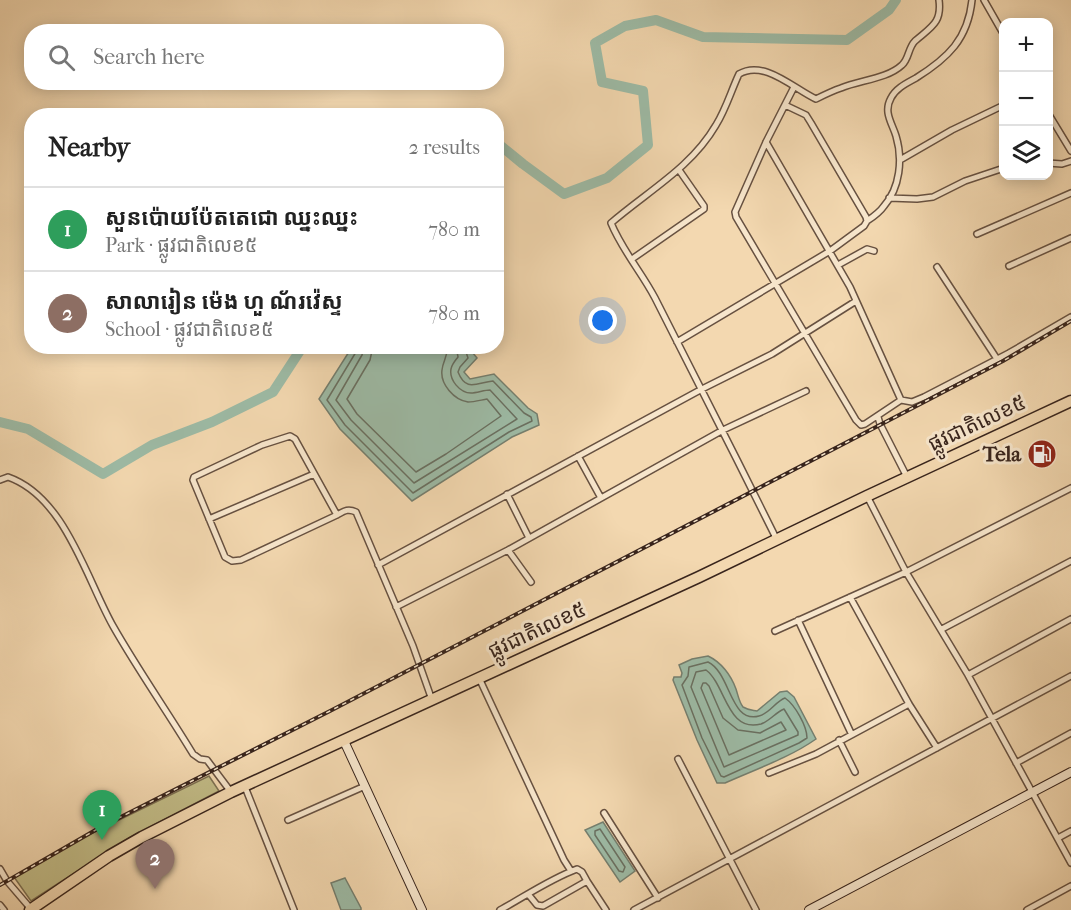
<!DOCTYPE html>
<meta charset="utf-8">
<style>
body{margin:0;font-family:"IM FELL French Canon","Noto Sans Khmer",serif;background:#f2f2f2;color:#222}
.controls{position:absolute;right:18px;top:18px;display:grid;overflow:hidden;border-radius:12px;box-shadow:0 3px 15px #0003}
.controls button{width:54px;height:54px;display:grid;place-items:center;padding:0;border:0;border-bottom:2px solid #e0e0e0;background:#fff;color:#222;font:30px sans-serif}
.you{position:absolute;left:603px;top:321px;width:21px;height:21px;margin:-15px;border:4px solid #fff;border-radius:50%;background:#1a73e8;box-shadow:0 0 0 9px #1a73e833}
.badge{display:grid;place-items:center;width:39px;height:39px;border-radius:50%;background:#8f2418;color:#fff;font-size:20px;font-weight:700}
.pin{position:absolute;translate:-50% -50px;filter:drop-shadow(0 2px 3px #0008)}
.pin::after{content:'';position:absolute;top:32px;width:21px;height:18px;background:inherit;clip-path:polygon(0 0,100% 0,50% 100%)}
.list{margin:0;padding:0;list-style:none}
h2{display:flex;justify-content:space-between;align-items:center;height:78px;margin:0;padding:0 24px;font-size:26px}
h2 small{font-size:20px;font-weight:400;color:#767676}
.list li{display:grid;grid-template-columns:39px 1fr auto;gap:18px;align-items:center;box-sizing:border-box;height:84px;padding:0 24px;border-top:2px solid #e0e0e0}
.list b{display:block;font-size:22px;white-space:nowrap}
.list p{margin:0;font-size:20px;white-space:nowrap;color:#767676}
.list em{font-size:20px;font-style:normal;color:#767676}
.icon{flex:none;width:33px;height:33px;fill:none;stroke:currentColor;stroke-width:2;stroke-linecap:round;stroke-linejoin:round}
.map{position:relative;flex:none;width:1071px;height:910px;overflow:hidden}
.search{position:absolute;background:#fff;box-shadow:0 3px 15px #0003;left:24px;top:24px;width:480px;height:66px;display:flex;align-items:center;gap:15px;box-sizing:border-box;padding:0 21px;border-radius:24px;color:#767676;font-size:22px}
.panel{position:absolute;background:#fff;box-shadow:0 3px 15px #0003;left:24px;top:108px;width:480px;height:246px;border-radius:24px}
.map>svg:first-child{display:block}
.green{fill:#c2bc87;stroke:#7d7052;stroke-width:1.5}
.water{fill:#9dbba6;stroke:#757f6f;stroke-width:1.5}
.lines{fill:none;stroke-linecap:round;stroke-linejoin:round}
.shore{stroke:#6a7061;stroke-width:1.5}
.river{stroke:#9dbba6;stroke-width:10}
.street-casing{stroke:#675141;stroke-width:8}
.secondary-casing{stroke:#38241c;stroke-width:10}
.highway-casing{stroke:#38241c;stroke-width:13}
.street{stroke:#f7e6cc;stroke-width:5}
.secondary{stroke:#f7e6cc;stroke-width:8}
.highway{stroke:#f3d8b0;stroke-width:10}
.rail-casing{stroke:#38241c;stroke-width:4}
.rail{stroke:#f7e6cc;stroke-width:1.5;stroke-dasharray:4.5;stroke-linecap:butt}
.labels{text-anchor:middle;stroke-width:6;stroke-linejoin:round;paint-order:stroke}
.street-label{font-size:21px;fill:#38241c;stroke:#f7e6cc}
.poi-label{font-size:21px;font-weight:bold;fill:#38241c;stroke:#f7e6cc;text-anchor:end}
</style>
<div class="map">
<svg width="1071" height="910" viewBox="0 0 1071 910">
<rect width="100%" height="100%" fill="#f3d8b0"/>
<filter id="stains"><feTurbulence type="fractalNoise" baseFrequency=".00333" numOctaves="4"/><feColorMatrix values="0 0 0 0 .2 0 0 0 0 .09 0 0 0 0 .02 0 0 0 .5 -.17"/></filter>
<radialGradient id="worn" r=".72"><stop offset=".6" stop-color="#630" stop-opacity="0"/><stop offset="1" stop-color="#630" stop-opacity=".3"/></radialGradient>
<!-- green -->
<path class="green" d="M209,776L219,791L129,838L31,901L14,877L74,842Z"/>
<!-- water -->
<path class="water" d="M352,347H468L477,358L464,372L470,379L494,374L528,408L537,414L539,425L512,437L412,501L340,429L319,399Z
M708,656C721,662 731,675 736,689C738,695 739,702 743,707C748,710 752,710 757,711L780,692L787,691L794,697L816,739C789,758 756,769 725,783H717L697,740L673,680L674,677H681L682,673L679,665L692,659Z
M603,822L635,871L620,882L585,830Z
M345,878L361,908V910H341L331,883Z"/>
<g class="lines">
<!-- shore -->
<path class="shore" d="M357,346L356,352L327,400L345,425L413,493L509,432L532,421L531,417L524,413L493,381C476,383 466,392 458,372L460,367L468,358L464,346
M364,346L362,355L336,400L351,420L414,483L517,419L490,390C484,390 477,393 471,393C460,393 449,380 451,369C452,364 455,361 458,357L456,346
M373,346L370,360L347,399L357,414L416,472L446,454L501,416L487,399C481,400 474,402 468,402C454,400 440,384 442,370C443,360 448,357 447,346
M708,662C731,673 730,724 759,716C769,714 776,701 785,698C795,705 807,726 807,738L799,743L724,777L721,776L702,738L682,685L688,676L689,667Z
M706,670C726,685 727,733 761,724C770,721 776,712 784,709L798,732V735L724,767L691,687L696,672Z
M703,683H706L709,686L723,718L738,730L760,733L781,722L786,730L729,755L701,688Z
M600,829L625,867L623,872L619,871L595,835V831Z"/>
<!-- river -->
<path class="river" d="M496,142L523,164L564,194L607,178L648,145L643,91L602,82L595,43L625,26L656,20L703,37L847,40L889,10L896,0
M0,422L28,429L103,474L152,445L212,422L273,392L303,346"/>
<!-- street casing -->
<g class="street-casing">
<path id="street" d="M984,0L1004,35
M794,87L766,142L735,212L736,217L856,420L861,425L865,424L901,400
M1048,113L1071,151
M766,142L850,287L901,400
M900,160L952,130L1004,105
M1048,163L1062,164L1071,161
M889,198L917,199L933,197L965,181L1004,168
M867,221C873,217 880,212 884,206C900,188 903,159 896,136C892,123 883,112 891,98C896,88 907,83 916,78C948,58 968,39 972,0
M977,234L1071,193
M632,259L704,209V206L679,170
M838,265L867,249L874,251
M1009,266L1071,238
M937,267L997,359
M677,342L830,251L864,226L867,221L866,217L811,123L806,115L785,105
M901,400L912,402L924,397L1009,353L1071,317
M878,417L880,424L907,477
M578,456L601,498
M0,480L8,477C65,497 86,578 113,626C138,670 167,711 193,754L200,759L207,760L231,792
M507,494L529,538
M867,496L906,572L968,675L1071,863
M337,515L295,439L290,436L262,445L194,477L193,480L225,557L232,561L241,560L337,515C344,511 348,508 356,512L413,646L432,700
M209,519L314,474
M777,540C737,459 696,379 655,298C642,273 622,250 611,223C648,191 691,168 716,125C726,109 731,91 739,74C764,59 794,89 816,99C824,95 832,91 841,88C860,80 887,79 902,65C909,59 908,48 915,41C931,27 942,23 939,0
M508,550L531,582
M378,565L702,389L772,354L856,301
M850,597L909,704L937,748
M396,607L508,550L723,430L806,391
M798,620L851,733
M942,629L1071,561
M775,631L906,572L1071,488
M968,675L1071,619
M479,678L564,860L571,871
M839,740L855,772
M678,759L756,910
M1016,763L1071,733
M769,773L816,754L909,704
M245,787L294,910
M604,813L658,898
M288,820L365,786
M1058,838L1071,831
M0,869L7,881L31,909
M587,881L606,910
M0,905L4,910
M500,910C524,897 550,879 577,869L582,872L587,881L543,906L537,905L528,894
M634,910L1071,676
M1027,910L1071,886"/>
</g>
<!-- secondary casing -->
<g class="secondary-casing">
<path id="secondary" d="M344,741L422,910
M809,910L1071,772"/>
</g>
<!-- highway casing -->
<g class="highway-casing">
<path id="highway" d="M30,910L109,856L142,837L231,792L699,577L867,496L1071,401"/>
</g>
<!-- street -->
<use href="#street" class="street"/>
<!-- secondary -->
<use href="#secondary" class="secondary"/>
<!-- highway -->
<use href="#highway" class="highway"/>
<!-- rail casing -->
<g class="rail-casing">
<path id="rail" d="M0,885L99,828L330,711L753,491L1003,361L1071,321"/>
</g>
<!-- rail -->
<use href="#rail" class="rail"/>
</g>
<!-- icons -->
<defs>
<g id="fuel-disc" transform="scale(1.5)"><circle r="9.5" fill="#8f2418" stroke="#f7e6cc"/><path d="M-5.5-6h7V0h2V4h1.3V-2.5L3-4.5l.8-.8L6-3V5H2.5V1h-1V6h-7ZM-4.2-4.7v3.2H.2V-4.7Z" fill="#fff"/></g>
</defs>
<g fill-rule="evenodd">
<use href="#fuel-disc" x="1042" y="454"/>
</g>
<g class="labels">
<!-- street labels -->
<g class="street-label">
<text transform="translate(977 423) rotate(-25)" y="7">ផ្លូវជាតិលេខ៥</text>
<text transform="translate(537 630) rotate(-25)" y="7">ផ្លូវជាតិលេខ៥</text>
</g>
<!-- poi labels -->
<g class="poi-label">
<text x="1021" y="461">Tela</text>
</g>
</g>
<rect width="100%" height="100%" filter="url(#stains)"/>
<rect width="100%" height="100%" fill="url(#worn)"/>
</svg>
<div class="controls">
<button>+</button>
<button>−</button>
<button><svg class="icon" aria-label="layers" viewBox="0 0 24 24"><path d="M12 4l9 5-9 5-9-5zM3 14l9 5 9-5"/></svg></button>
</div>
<div class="you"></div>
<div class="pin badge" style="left:102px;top:840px;background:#2e9e5b">1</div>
<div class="pin badge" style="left:155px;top:889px;background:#8d6e63">2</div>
<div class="search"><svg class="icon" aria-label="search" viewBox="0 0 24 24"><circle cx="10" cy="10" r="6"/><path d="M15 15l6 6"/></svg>Search here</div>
<section class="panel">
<h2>Nearby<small>2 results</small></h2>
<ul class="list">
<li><span class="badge" style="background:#2e9e5b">1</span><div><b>សួនប៉ោយប៉ែតតេជោ ឈ្នះឈ្នះ</b><p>Park · ផ្លូវជាតិលេខ៥</p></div><em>780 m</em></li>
<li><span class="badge" style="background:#8d6e63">2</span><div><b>សាលារៀន ម៉េង ហួ ណ័រវ៉េស្ទ</b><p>School · ផ្លូវជាតិលេខ៥</p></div><em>780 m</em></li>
</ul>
</section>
</div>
